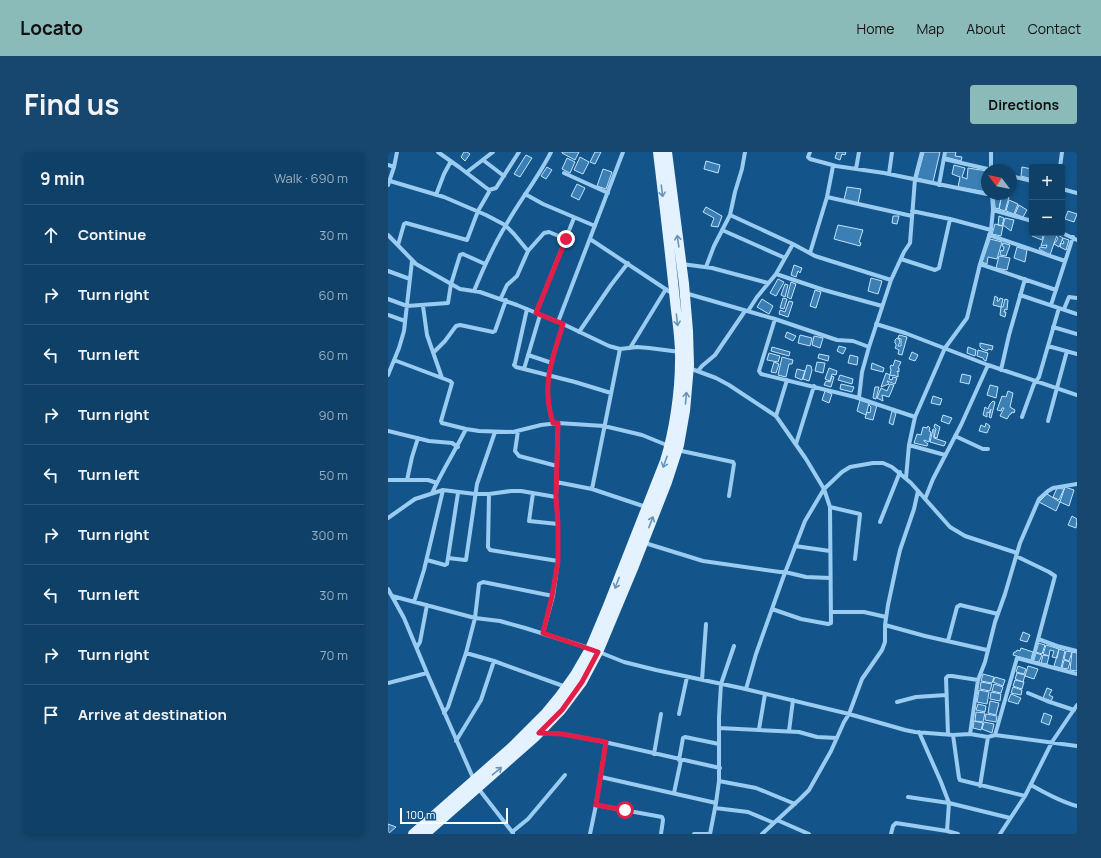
<!DOCTYPE html>
<meta charset="utf-8">
<style>
body{margin:0;font-family:Manrope,sans-serif;background:#17476e;color:#f1f3f6}
.controls{position:absolute;right:12px;top:12px;display:grid;overflow:hidden;border-radius:4px;box-shadow:0 2px 6px #0003}
.controls button{width:36px;height:36px;display:grid;place-items:center;padding:0;border:0;border-bottom:1px solid #2e597c;background:#0e4068;color:#f1f3f6;font:20px sans-serif}
.compass{position:absolute;left:593px;top:12px;width:36px;height:36px;border-radius:50%;background:#0e4068;box-shadow:0 2px 6px #0003;rotate:302deg}
.scale{position:absolute;left:12px;bottom:10px;width:108px;box-sizing:border-box;padding-left:4px;border:2px solid #fff;border-top:0;font-size:11px;line-height:14px;white-space:nowrap;color:#fff;-webkit-text-stroke:3px #13558b;paint-order:stroke}
.stop{position:absolute;width:12px;height:12px;margin:-9px;border:3px solid #e11d48;border-radius:50%;background:#fff}
.stop.end{background:#e11d48;border-color:#fff;box-shadow:0 1px 4px #0008}
.list{margin:0;padding:0;list-style:none}
h2{display:flex;justify-content:space-between;align-items:center;height:52px;margin:0;padding:0 16px;font-size:17px}
h2 small{font-size:13px;font-weight:400;color:#9bafc0}
.list li{display:grid;grid-template-columns:26px 1fr auto;gap:12px;align-items:center;box-sizing:border-box;height:60px;padding:0 16px;border-top:1px solid #2e597c}
.list b{display:block;font-size:15px;white-space:nowrap}
.list em{font-size:13px;font-style:normal;color:#9bafc0}
.icon{flex:none;width:22px;height:22px;fill:none;stroke:currentColor;stroke-width:2;stroke-linecap:round;stroke-linejoin:round}
.map{position:relative;flex:none;width:689px;height:682px;overflow:hidden;border-radius:4px}
header{display:flex;align-items:center;gap:24px;box-sizing:border-box;height:56px;padding:0 20px;background:#8bbbb9;color:#111}
header strong{font-size:19px}
nav{display:flex;gap:22px;margin-inline-start:auto;font-size:14px}
.intro{display:flex;align-items:center;justify-content:space-between;box-sizing:border-box;height:96px;padding:0 24px}
h1{margin:0;font-size:28px}
.button{padding:10px 18px;border-radius:4px;background:#8bbbb9;color:#111;font-size:14px;font-weight:700}
main{display:flex;gap:24px;padding:0 24px}
aside{flex:1;background:#0e4068;border-radius:4px;box-shadow:0 2px 6px #0003}
.map>svg:first-child{display:block}
.building{fill:#3c7fb4;stroke:#c1e3fc}
.lines{fill:none;stroke-linecap:round;stroke-linejoin:round}
.street{stroke:#9acbf0;stroke-width:4}
.primary{stroke:#e4f2ff;stroke-width:10}
.oneway{stroke:#6794b9}
.route{stroke:#e11d48;stroke-width:5}
</style>
<header>
<strong>Locato</strong>
<nav><a>Home</a><a>Map</a><a>About</a><a>Contact</a></nav>
</header>
<div class="intro"><h1>Find us</h1><a class="button">Directions</a></div>
<main>
<aside>
<h2>9 min<small>Walk · 690 m</small></h2>
<ul class="list">
<li><svg class="icon" aria-label="ahead" viewBox="0 0 24 24"><path d="M12 20V5M6 11l6-6 6 6"/></svg><div><b>Continue</b></div><em>30 m</em></li>
<li><svg class="icon" aria-label="right" viewBox="0 0 24 24"><path d="M7 20v-9h11M14 6l5 5-5 5"/></svg><div><b>Turn right</b></div><em>60 m</em></li>
<li><svg class="icon" aria-label="left" viewBox="0 0 24 24"><path d="M17 20v-9H6M10 6l-5 5 5 5"/></svg><div><b>Turn left</b></div><em>60 m</em></li>
<li><svg class="icon" aria-label="right" viewBox="0 0 24 24"><path d="M7 20v-9h11M14 6l5 5-5 5"/></svg><div><b>Turn right</b></div><em>90 m</em></li>
<li><svg class="icon" aria-label="left" viewBox="0 0 24 24"><path d="M17 20v-9H6M10 6l-5 5 5 5"/></svg><div><b>Turn left</b></div><em>50 m</em></li>
<li><svg class="icon" aria-label="right" viewBox="0 0 24 24"><path d="M7 20v-9h11M14 6l5 5-5 5"/></svg><div><b>Turn right</b></div><em>300 m</em></li>
<li><svg class="icon" aria-label="left" viewBox="0 0 24 24"><path d="M17 20v-9H6M10 6l-5 5 5 5"/></svg><div><b>Turn left</b></div><em>30 m</em></li>
<li><svg class="icon" aria-label="right" viewBox="0 0 24 24"><path d="M7 20v-9h11M14 6l5 5-5 5"/></svg><div><b>Turn right</b></div><em>70 m</em></li>
<li><svg class="icon" aria-label="arrive" viewBox="0 0 24 24"><path d="M6 21V4h12l-3 4 3 4H6"/></svg><div><b>Arrive at destination</b></div></li>
</ul>
</aside>
<div class="map">
<svg width="689" height="682" viewBox="0 0 689 682">
<rect width="100%" height="100%" fill="#13558b"/>
<!-- building -->
<path class="building" d="M76,0H79L82,2L77,9L73,5Z
M174,0H191L187,8L174,1Z
M207,0H213L207,12L202,10Z
M449,0H458L457,3L454,2L452,8L447,6Z
M536,0H552L545,30L529,26Z
M558,0H568L567,4L574,5L573,9L557,5Z
M138,3L144,6L132,25L126,22Z
M192,5L201,10L195,22L186,18Z
M179,6L187,10L182,21L174,17Z
M318,9L332,13L330,21L316,17Z
M566,13L577,16L574,25L579,27L580,16L599,19V40L570,35L572,25L564,22Z
M159,15L164,18L158,27L153,24Z
M634,15L644,17V27L633,24Z
M215,17L224,20L218,37L209,34Z
M189,32L197,36L191,48L183,44Z
M459,35L473,37L470,52L456,48Z
M606,42H614L611,57L607,56Z
M614,42L621,45L617,59L611,57Z
M621,48L630,52L626,62L618,59Z
M631,53L639,58L635,65L627,62Z
M318,55L334,64L330,75L323,74L326,66L315,60Z
M680,59L689,62L686,70L677,67Z
M505,64H511L509,72L504,71Z
M611,64L616,66L614,74L610,73Z
M617,66L626,68L623,79L615,73Z
M607,72L615,74L613,84L604,82Z
M450,73L475,78L471,90L473,91L472,94L446,87Z
M645,81H649L655,83L654,88L644,84Z
M657,81H663L669,83L662,103L651,97L652,95L658,96L659,93L653,94Z
M670,83L675,86L671,95L666,92L667,90H668L670,86L668,85Z
M675,86L681,88L678,98L672,95L673,91L675,92L676,90L674,88Z
M602,87L614,90L609,107L600,105L599,112L594,110Z
M615,91L622,93L618,104L612,103L613,98L615,99L616,95L614,94Z
M629,95L639,98L637,110L626,106Z
M611,104L622,106L619,118L608,116Z
M406,113L414,116L412,121L410,119L408,125L403,123Z
M483,126L494,129L490,142L480,139Z
M390,127L396,130L388,144L382,141Z
M403,130L408,132L403,147L399,145Z
M397,132L400,133L397,145L393,143Z
M427,138L433,140L428,156L422,154Z
M607,144L610,146L609,149H611L612,146L615,147L613,155L605,153Z
M395,146L399,147L396,157L392,156Z
M374,147L385,154L381,162L369,155Z
M617,147L620,148L619,158L617,157L616,160H618L617,165L612,163L613,155H615Z
M401,149L405,150L400,165L391,162L392,158L397,160Z
M399,180L408,184L405,189L397,185Z
M412,183L424,186L422,194L410,191Z
M511,183L519,185L514,203L510,202L511,198L507,196L508,194V192L507,191V188L509,186L511,187L512,190L510,194H513V187L510,186Z
M426,184L435,186L432,196L424,193Z
M592,191L605,194L604,198L600,197L599,199L594,197L592,195Z
M451,194L458,196L455,202L449,199Z
M384,195L402,200L401,204L383,199Z
M580,195L588,198L587,204L579,201Z
M590,198L600,201L598,209L596,208L595,206L589,204Z
M524,200L530,203L527,209L521,207Z
M381,201L392,204L390,210L379,208Z
M431,202L441,204L440,209L430,206Z
M462,203L470,205L469,213L460,211Z
M394,205L405,208L404,212H401L398,225L390,223Z
M507,208L513,210L510,216H511V220L509,219L510,221V225L505,223V224L502,223L503,218L502,215L503,213L505,214Z
M386,210L391,212L388,221L383,220Z
M429,210L437,211L435,221L427,219Z
M484,211L496,216L495,220L483,217Z
M419,213L423,214L424,218L421,229L415,227Z
M441,216L449,219L448,223L444,222L442,229L437,227Z
M409,217L417,219L414,228L407,225Z
M498,221L502,223L501,227L504,228L505,225L509,226L507,232L499,229L501,232L493,235Z
M574,222L583,224L581,232L572,230Z
M452,223L465,227L464,232L450,228Z
M444,224L446,225L443,235L436,233L438,229L442,230Z
M453,232L466,235L464,240L452,237Z
M502,232L506,233L501,245L494,243L495,249L489,246L493,236L499,239Z
M602,233L610,235L608,246L599,243Z
M487,235H491L488,247L485,246Z
M437,239L444,242L441,251L434,248Z
M620,239L625,241L622,255L627,258L626,261L624,260L623,262H622L619,267L612,264L616,256H614L613,259L609,258L614,244L618,245Z
M545,244L554,247L552,253L543,251Z
M472,248L481,251L478,263L469,259Z
M605,249L607,250L603,266L601,265L603,257L601,261L599,260V265L595,263L597,255L600,257L602,252Z
M482,251L489,253L485,268L477,266L479,260L482,261L483,255L481,253Z
M504,259L508,261L505,273L501,271Z
M555,263L564,266L561,272L553,269Z
M598,271L602,274L599,281L591,279L593,273L597,275Z
M547,272L552,275L549,286L546,285L548,277L546,275Z
M540,274L542,276L541,279L543,280L541,290L536,288V289L540,292L539,294L526,291L529,282L533,283L535,275L539,276Z
M545,277H546V286L558,290L556,294L542,290Z
M677,335L686,338L681,354L672,350Z
M669,336L676,337L671,348L665,345Z
M659,342L672,350L668,359L651,350Z
M684,364L689,367L688,376L680,373Z
M635,480L642,483L639,490L632,488Z
M650,491L657,493L654,502L648,500Z
M658,493L671,497L669,506L664,505L666,499L662,498L661,504L655,502Z
M633,496L645,500L643,508L625,503L626,500H628L629,498L632,499Z
M671,497L677,499L673,516L666,514Z
M678,499L684,500L681,509L676,507Z
M684,500L689,501V519L682,518Z
M648,501L654,503L651,510L645,509Z
M655,503L661,504L659,512L653,511Z
M676,508L682,510L680,517L674,516Z
M630,514L638,517L636,522L628,520Z
M640,514L650,517L646,527L637,524Z
M629,521L637,523L635,530L627,527Z
M595,522L606,525L604,531L593,529Z
M607,525L617,528L615,534L605,530Z
M627,528L636,530L634,537L625,534Z
M593,530L604,532L602,539L592,537Z
M606,532L615,535L613,541L604,539Z
M625,535L634,538L633,543L623,541Z
M659,536L664,538L661,543L665,545L663,549L655,546Z
M591,538L601,540L599,552L589,550Z
M603,540L613,542L612,549L602,547Z
M623,542L633,546L630,552L620,549Z
M602,549L611,551L608,563L600,561Z
M590,552L598,554L597,560L588,558Z
M588,560L597,561L595,570L587,569Z
M656,561L664,564L661,573L653,570Z
M598,562L609,564L608,570L597,568Z
M586,569L595,571L593,578L585,576Z
M596,570L606,572L604,581L594,577Z
M0,672L8,675L0,682Z"/>
<g class="lines">
<!-- street -->
<path class="street" d="M422,0L420,5L422,7L448,14L496,21L599,42
M556,7L604,18
M95,8L116,24
M0,13L6,15
M672,15L674,0
M468,17L471,0
M603,18V0
M79,20L105,0
M176,21L220,41
M501,22L504,0
M623,24L644,29
M2,29L56,45L98,63L117,73L126,82L140,99
M0,33L6,15L9,0
M551,33L557,0
M674,37L689,41
M101,38L108,36L131,0
M137,42L155,52L207,74
M48,43L56,22L63,9
M439,45L524,64
M605,58L644,69
M524,59L562,67L603,78
M342,63L405,92L427,104L503,128
M334,78L397,106
M674,81L689,88
M0,83L28,112L72,137L92,140L129,153L175,172L221,194L232,197L249,195L261,196L292,200
M601,83L677,109
M202,87L285,142
M10,93L16,72L18,71L79,88L90,59L101,40V38L71,15L50,0
M422,101L439,45L445,14
M513,107L547,118L551,116L562,67
M294,112L324,116L380,131
M592,112L668,138
M318,115L326,94L342,63L347,40L354,17L357,0
M0,119L22,127
M388,122L436,138L494,154
M86,139C95,117 105,94 118,73C132,48 150,26 163,0
M297,141L387,167L440,185L449,188L465,189L481,195
M632,143L689,162
M113,146L119,133L129,124L140,99L156,81L161,80L178,87
M0,147L19,154L60,151L63,132L72,103L75,102L77,103L97,112
M663,153L685,85
M35,154L39,183L54,226
M139,157L127,211L126,213L128,215L187,230L223,241
M676,157L681,145L689,146
M360,159L369,145L388,122L405,92
M148,161L186,66
M0,163L17,169
M387,167L371,219L373,222L467,245L527,265
M170,170L235,0
M488,172L517,181L600,213L689,243
M665,175L689,182
M191,180L223,133L240,111
M660,194L689,202
M242,196L278,137
M46,200L57,189L68,174L72,173L105,180L107,179L118,148
M140,203L164,211
M6,208L62,229L64,231L53,269L54,271L78,277L91,279L125,280L153,273L170,271L216,274L254,283L281,294
M301,216L328,226L341,233L388,264L418,307L436,337L442,355L443,471L440,472L413,467L384,457
M136,217L152,163
M613,218L621,183L637,127
M310,219L314,214L327,203L357,159
M0,223L11,196L16,179L24,109
M471,246L474,220L481,195L503,128L516,100L522,91L527,27L534,0
M388,264L399,228
M634,265L646,232L651,225L671,156
M660,269L679,199
M165,271C153,233 164,208 175,172
M0,279L41,289L64,291L70,295
M130,279L127,299L131,304L169,314
M567,284L595,297H600
M408,292L426,234
M521,293L557,303
M289,298L345,310L346,312L341,344
M518,326L521,293L527,265L557,196L579,166L580,162L592,112L603,78L605,58L604,42
M0,328H40L49,331
M19,328L24,305L30,286
M168,330L204,337L258,355
M204,337L232,197
M44,341C54,319 67,299 78,277
M145,341L141,369L170,372
M101,342L100,395L102,398L170,409
M537,347L545,327L573,273L600,213
M442,355L472,362V363L467,407
M0,366L27,347L55,338L87,342H101L123,339H133L168,345
M492,370L512,320
M257,391L315,409L392,420H397L418,425L442,426
M407,394L442,399
M628,404L661,420L667,424L644,510
M60,406L77,408H78L89,332L107,280
M39,408L57,413L59,412L70,341
M0,437L16,466L39,521L86,628
M4,444L87,466L112,469L137,476L201,496
M26,450L36,418L55,338
M443,460H476L498,465
M497,473L537,484L599,498
M155,481L165,444L170,409V372L168,345L170,271
M650,487L669,494L689,499
M560,489L569,455L572,453L610,462
M29,495L32,490L39,453
M211,500L236,510L268,518L353,536L461,562L517,578L527,580L565,583L582,582L600,585L607,583L689,594
M78,501L106,509L178,535
M314,528L318,472
M0,531L39,521
M358,537L368,502L395,426L417,369L436,337L454,320L462,315L485,311H495L504,315L523,331L562,375L577,384L629,401
M640,541L659,549L686,558
M509,550L528,545L558,543
M56,561L60,555L78,501L87,466L91,432L95,430L165,444
M291,562L299,525
M331,576L411,580L429,585L449,586
M371,577L377,542
M401,579L405,548
M531,580L553,630L561,651L559,679
M152,581L174,582L212,589L332,616
M560,582L558,526L560,524H564L590,528
M582,582L590,528L597,510L607,470L617,442L632,391L651,347L660,339L665,336L689,332
M565,583L571,626L572,628L637,644
M607,583L629,506L689,522
M68,589L93,548L106,509
M266,602L273,562
M291,608L295,586L297,585L331,592
M213,625L328,651
M331,629L368,636L407,652
M643,633C657,641 673,650 689,654
M592,634L600,585
M90,636L125,681
M286,641L293,608
M520,645L561,651L622,666
M208,653L274,665L275,668L273,682
M327,656L360,660L386,671
M389,668L421,682
M124,680L140,667L177,623
M202,682L208,653L218,590
M306,682H321
M322,682L328,651L331,629V565L333,532L346,494
M374,682L413,646L421,638L443,599L456,570L461,562L474,527L494,498L497,490V473L500,453L509,411L512,398L526,357L530,339
M503,682L505,674L508,671L559,679L570,682
M612,682L637,644L664,590L689,553"/>
<!-- primary -->
<path class="primary" d="M25,682L124,595L158,561L172,544L187,523L202,497L220,454L277,309C286,280 292,240 292,210C293,189 289,169 287,149C282,99 276,50 270,0
M37,682L147,585L173,558L194,530L210,500L246,414L279,330L291,293L297,259L301,213L300,179L296,132L279,0"/>
</g>
<!-- one-way arrows -->
<defs><path id="oneway-shaft" d="M-6 0H5M1.5-3L5.5 0L1.5 3" fill="none" stroke-width="1.6" stroke-linecap="round" stroke-linejoin="round"/></defs>
<g class="oneway">
<use href="#oneway-shaft" transform="translate(274 39) rotate(83)"/>
<use href="#oneway-shaft" transform="translate(290 89) rotate(-98)"/>
<use href="#oneway-shaft" transform="translate(289 168) rotate(84)"/>
<use href="#oneway-shaft" transform="translate(298 246) rotate(-85)"/>
<use href="#oneway-shaft" transform="translate(277 310) rotate(110)"/>
<use href="#oneway-shaft" transform="translate(263 370) rotate(-69)"/>
<use href="#oneway-shaft" transform="translate(229 431) rotate(111)"/>
<use href="#oneway-shaft" transform="translate(109 619) rotate(-40)"/>
</g>
<g class="lines">
<!-- route -->
<path class="route" d="M178,87L148,161L175,172C164,208 153,233 165,271H170L168,345L170,372V409L164,444L155,481L210,500L194,530L174,558L151,581L174,582L218,590L208,653L237,658"/>
</g>
</svg>
<div class="controls">
<button>+</button>
<button>−</button>
</div>
<svg class="compass" viewBox="-18 -18 36 36"><path d="M0-13l5 13h-10z" fill="#e53935"/><path d="M0 13l5-13h-10z" fill="#9bafc0"/></svg>
<div class="scale">100 m</div>
<div class="stop" style="left:237px;top:658px"></div>
<div class="stop end" style="left:178px;top:87px"></div>
</div>
</main>
